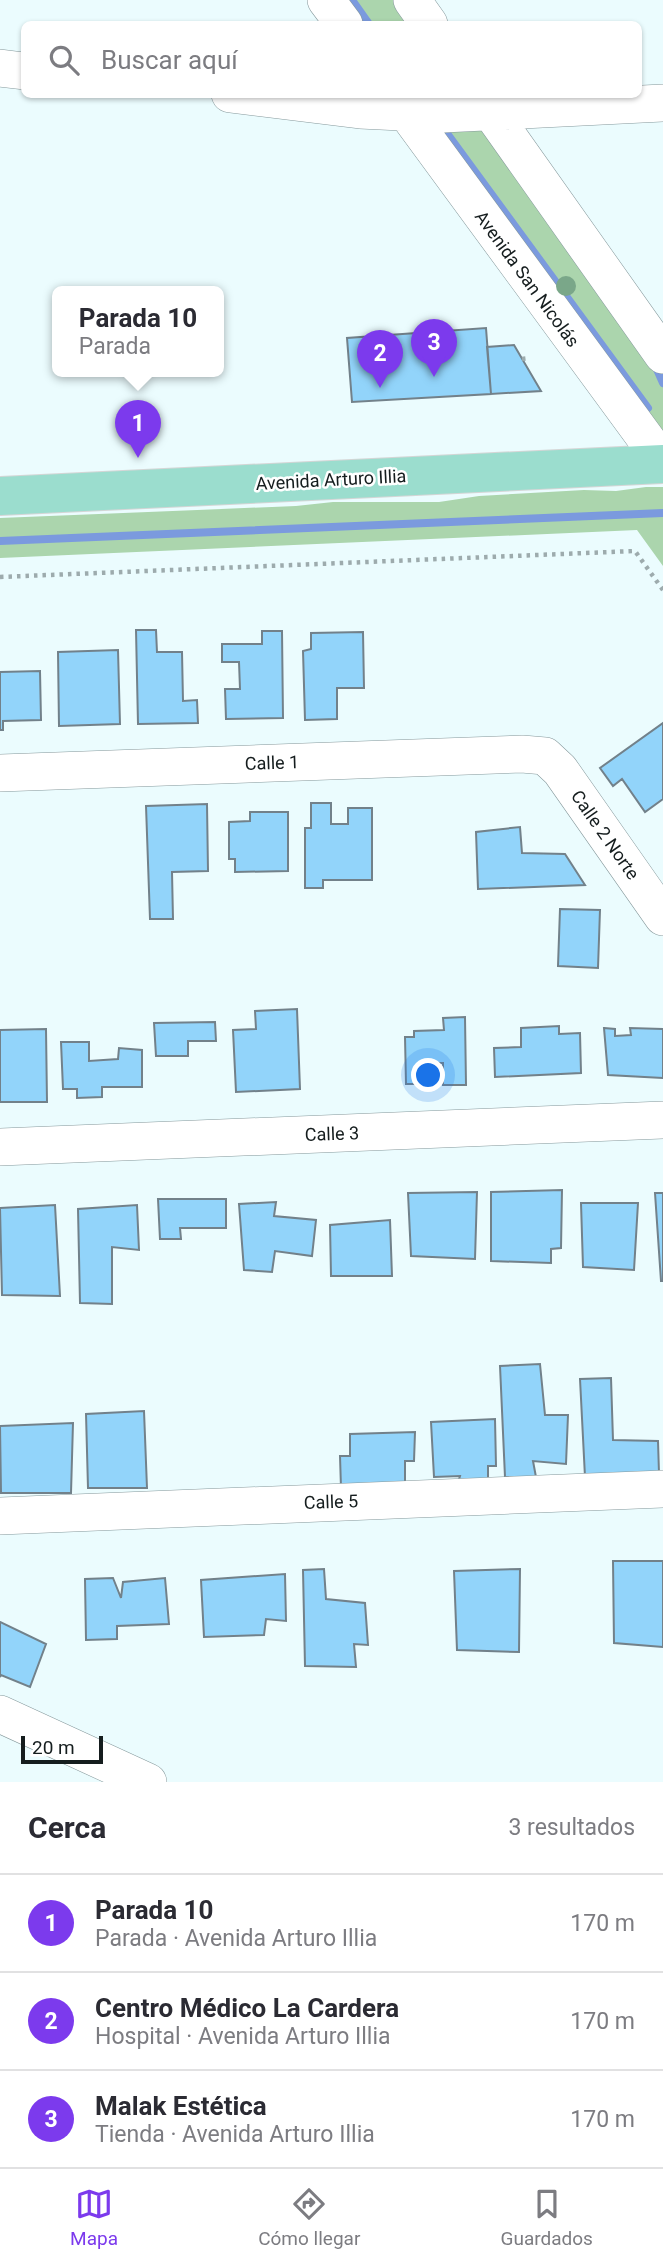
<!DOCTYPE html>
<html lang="es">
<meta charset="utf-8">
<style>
body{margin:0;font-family:Roboto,sans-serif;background:#f7f7f7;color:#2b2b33}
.scale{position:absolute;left:21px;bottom:18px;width:82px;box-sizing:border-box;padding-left:7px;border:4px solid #151d1e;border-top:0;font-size:19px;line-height:24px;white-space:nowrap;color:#151d1e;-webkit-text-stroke:5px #fff;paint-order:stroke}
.you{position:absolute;left:429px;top:1076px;width:24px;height:24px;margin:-18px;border:5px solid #fff;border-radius:50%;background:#1a73e8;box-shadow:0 0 0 10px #1a73e833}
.badge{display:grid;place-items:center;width:46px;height:46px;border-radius:50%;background:#7c3aed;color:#fff;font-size:23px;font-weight:700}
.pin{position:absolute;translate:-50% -58px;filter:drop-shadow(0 2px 4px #0008)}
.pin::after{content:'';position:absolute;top:37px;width:24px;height:21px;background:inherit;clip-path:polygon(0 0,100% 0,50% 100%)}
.popup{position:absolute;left:52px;top:286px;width:172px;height:91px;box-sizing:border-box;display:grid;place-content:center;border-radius:10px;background:#fff;filter:drop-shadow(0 2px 5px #0005);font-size:23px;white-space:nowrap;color:#7c7c81}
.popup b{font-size:26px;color:#2b2b33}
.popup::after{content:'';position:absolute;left:50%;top:100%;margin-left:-14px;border:14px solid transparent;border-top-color:#fff}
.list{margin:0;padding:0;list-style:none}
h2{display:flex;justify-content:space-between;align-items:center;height:91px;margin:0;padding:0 28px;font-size:30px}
h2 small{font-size:23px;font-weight:400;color:#7c7c81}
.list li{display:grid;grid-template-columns:46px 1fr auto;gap:21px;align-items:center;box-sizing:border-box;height:98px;padding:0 28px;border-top:2px solid #e1e1e2}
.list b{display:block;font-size:26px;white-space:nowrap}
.list p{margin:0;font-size:23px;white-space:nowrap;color:#7c7c81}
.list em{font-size:23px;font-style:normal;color:#7c7c81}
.icon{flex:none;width:38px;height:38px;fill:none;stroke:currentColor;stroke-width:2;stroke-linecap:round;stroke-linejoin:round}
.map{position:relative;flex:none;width:663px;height:1782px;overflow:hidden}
.search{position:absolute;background:#fff;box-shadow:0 2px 5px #0004;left:21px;right:21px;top:21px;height:77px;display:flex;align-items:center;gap:18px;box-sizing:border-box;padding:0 24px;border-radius:10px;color:#7c7c81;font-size:26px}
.sheet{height:385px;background:#fff}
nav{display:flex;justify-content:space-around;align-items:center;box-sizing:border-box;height:98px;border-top:2px solid #e1e1e2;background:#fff;font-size:19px;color:#7c7c81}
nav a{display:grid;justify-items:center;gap:4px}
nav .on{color:#7c3aed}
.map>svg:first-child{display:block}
.green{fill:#abd5ad}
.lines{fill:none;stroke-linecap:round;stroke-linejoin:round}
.stream{stroke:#7b9ade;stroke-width:8}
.building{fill:#92d4fa;stroke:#72818a;stroke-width:2}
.minor-casing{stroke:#86999c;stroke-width:38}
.major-casing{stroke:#d5d6d6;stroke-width:40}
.path{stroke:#9dabad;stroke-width:4.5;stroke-dasharray:3.5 5;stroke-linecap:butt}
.minor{stroke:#fff;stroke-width:37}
.major{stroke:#9bddce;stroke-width:38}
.tree{fill:#7aa789}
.labels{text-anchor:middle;stroke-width:5;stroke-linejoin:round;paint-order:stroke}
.street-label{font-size:18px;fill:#151d1e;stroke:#fff}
</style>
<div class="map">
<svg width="663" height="1782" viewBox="0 0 663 1782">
<rect width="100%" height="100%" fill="#ebfcfe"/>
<!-- green -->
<path class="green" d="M338,0H401L418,24H355Z
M451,127L490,131L663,371V433L441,131Z
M646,487H663V566L637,530L0,558V518L296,506L333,502H439L479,496L584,490L616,491Z"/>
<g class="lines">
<!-- stream -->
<path class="stream" d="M352,0L369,24
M446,132L648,408
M655,365L663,383
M0,541L663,513"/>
</g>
<!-- building -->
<path class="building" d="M486,328L491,394L352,402L347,338Z
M514,345L541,391L491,394L487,347Z
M136,630H156L157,652H182L183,701L197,700L198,723L138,724Z
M262,631H282L283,718L226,719L225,689H240L239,662H222V644H262Z
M363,632L364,688H337V719L305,720L303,651L311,649V633Z
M118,650L120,724L59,726L58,652Z
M40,671L41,720L3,721V730H0V672Z
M663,723V799L645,812L622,779L613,786L600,768Z
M311,803H331V824H348V808H372V880H323V888H305V828H311Z
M207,804L208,871L172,872L173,919H150L146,806Z
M250,812H288V871L235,872V859H229V822L250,821Z
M520,827L522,853L565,854L585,885L478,889L476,832Z
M560,909L600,910L598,968L558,966Z
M297,1009L300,1089L236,1092L233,1030L256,1029L255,1011Z
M465,1017L466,1085H443V1063H427L428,1084H406L405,1037H414V1031L444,1030L443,1018Z
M215,1022L216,1041H188V1056H156L154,1023Z
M559,1026V1034L580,1033L581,1073L495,1077L494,1048L521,1047V1028Z
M604,1028L615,1029V1036L631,1035L630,1028L663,1029V1078L608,1075Z
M46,1029L47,1102H0V1030Z
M61,1042H89V1061L118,1059L119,1048L142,1050V1087H102V1097L77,1098V1089H63Z
M562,1190L561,1248L551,1249V1263L491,1261V1192Z
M477,1192L475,1259L411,1256L408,1193Z
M655,1193H663V1281H661Z
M158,1199H226V1228H180L181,1239H160Z
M276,1202L274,1216L316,1220L312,1256L275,1251L272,1272L244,1270L239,1204Z
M581,1203H638L634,1270L583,1267Z
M55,1205L60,1296L2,1295L0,1208Z
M137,1205L139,1250L112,1247V1304L80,1303L78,1209Z
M390,1220L392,1276H331L330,1225Z
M540,1364L545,1415H568L566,1464L533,1461L536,1477H505L500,1366Z
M611,1378L613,1440L658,1441L659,1473L585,1477L580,1379Z
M144,1411L147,1488H88L86,1414Z
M495,1419L496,1466H488V1483H458L460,1476L434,1477L431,1422Z
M73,1423L71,1493H1L0,1426Z
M415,1432L414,1461H405V1487L341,1488L340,1456H350V1434Z
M613,1561H663V1647L614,1643Z
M324,1569L326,1599L365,1603L368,1645L354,1644L356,1667L305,1666L303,1570Z
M520,1569L519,1652L457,1650L454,1571Z
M285,1574L286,1621L266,1619L264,1635L204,1637L201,1580Z
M113,1578L121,1598L123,1582L165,1578L169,1624L117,1626V1639L86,1640L85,1579Z
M0,1622L46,1644L30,1687L1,1675L0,1677Z"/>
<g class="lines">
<!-- minor casing -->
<g class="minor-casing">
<path id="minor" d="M326,0L344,24
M412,0L429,24
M0,68L24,71
M230,94L360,110L443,114L663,103
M393,94L663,462
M479,95L663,355
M0,773L522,754L545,756L560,770L663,917
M0,1147L663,1120
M0,1516L663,1489
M0,1714L148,1782"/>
</g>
<!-- major casing -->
<g class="major-casing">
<path id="major" d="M0,496L663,464"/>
</g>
<!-- path -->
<path class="path" d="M522,359L530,358
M0,577L635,551L663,590"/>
<!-- minor -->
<use href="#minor" class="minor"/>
<!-- major -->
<use href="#major" class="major"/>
</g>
<!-- trees -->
<circle class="tree" cx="566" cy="286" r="10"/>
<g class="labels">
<!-- street labels -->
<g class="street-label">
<text transform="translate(527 279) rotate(54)" y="6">Avenida San Nicolás</text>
<text transform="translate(331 480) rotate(-3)" y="6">Avenida Arturo Illia</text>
<text transform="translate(272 763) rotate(-2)" y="6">Calle 1</text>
<text transform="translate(605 835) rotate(55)" y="6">Calle 2 Norte</text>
<text transform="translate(332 1134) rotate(-2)" y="6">Calle 3</text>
<text transform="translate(331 1502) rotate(-2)" y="6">Calle 5</text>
</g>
</g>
</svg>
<div class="scale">20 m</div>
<div class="you"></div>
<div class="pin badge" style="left:138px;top:458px">1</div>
<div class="popup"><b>Parada 10</b>Parada</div>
<div class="pin badge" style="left:380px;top:388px">2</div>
<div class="pin badge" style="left:434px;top:377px">3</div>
<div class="search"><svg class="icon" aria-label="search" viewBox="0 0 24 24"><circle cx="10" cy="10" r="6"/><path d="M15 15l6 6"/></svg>Buscar aquí</div>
</div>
<section class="sheet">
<h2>Cerca<small>3 resultados</small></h2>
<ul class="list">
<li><span class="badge">1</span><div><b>Parada 10</b><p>Parada · Avenida Arturo Illia</p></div><em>170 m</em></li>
<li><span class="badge">2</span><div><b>Centro Médico La Cardera</b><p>Hospital · Avenida Arturo Illia</p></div><em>170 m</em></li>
<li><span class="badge">3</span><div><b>Malak Estética</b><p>Tienda · Avenida Arturo Illia</p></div><em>170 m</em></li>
</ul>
</section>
<nav>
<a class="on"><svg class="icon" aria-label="map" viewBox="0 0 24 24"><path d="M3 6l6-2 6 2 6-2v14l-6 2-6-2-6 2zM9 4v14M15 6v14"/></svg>Mapa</a>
<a><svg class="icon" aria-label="directions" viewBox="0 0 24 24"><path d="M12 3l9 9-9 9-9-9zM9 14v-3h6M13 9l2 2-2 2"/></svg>Cómo llegar</a>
<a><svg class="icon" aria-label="saved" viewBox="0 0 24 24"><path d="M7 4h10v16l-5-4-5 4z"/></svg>Guardados</a>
</nav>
